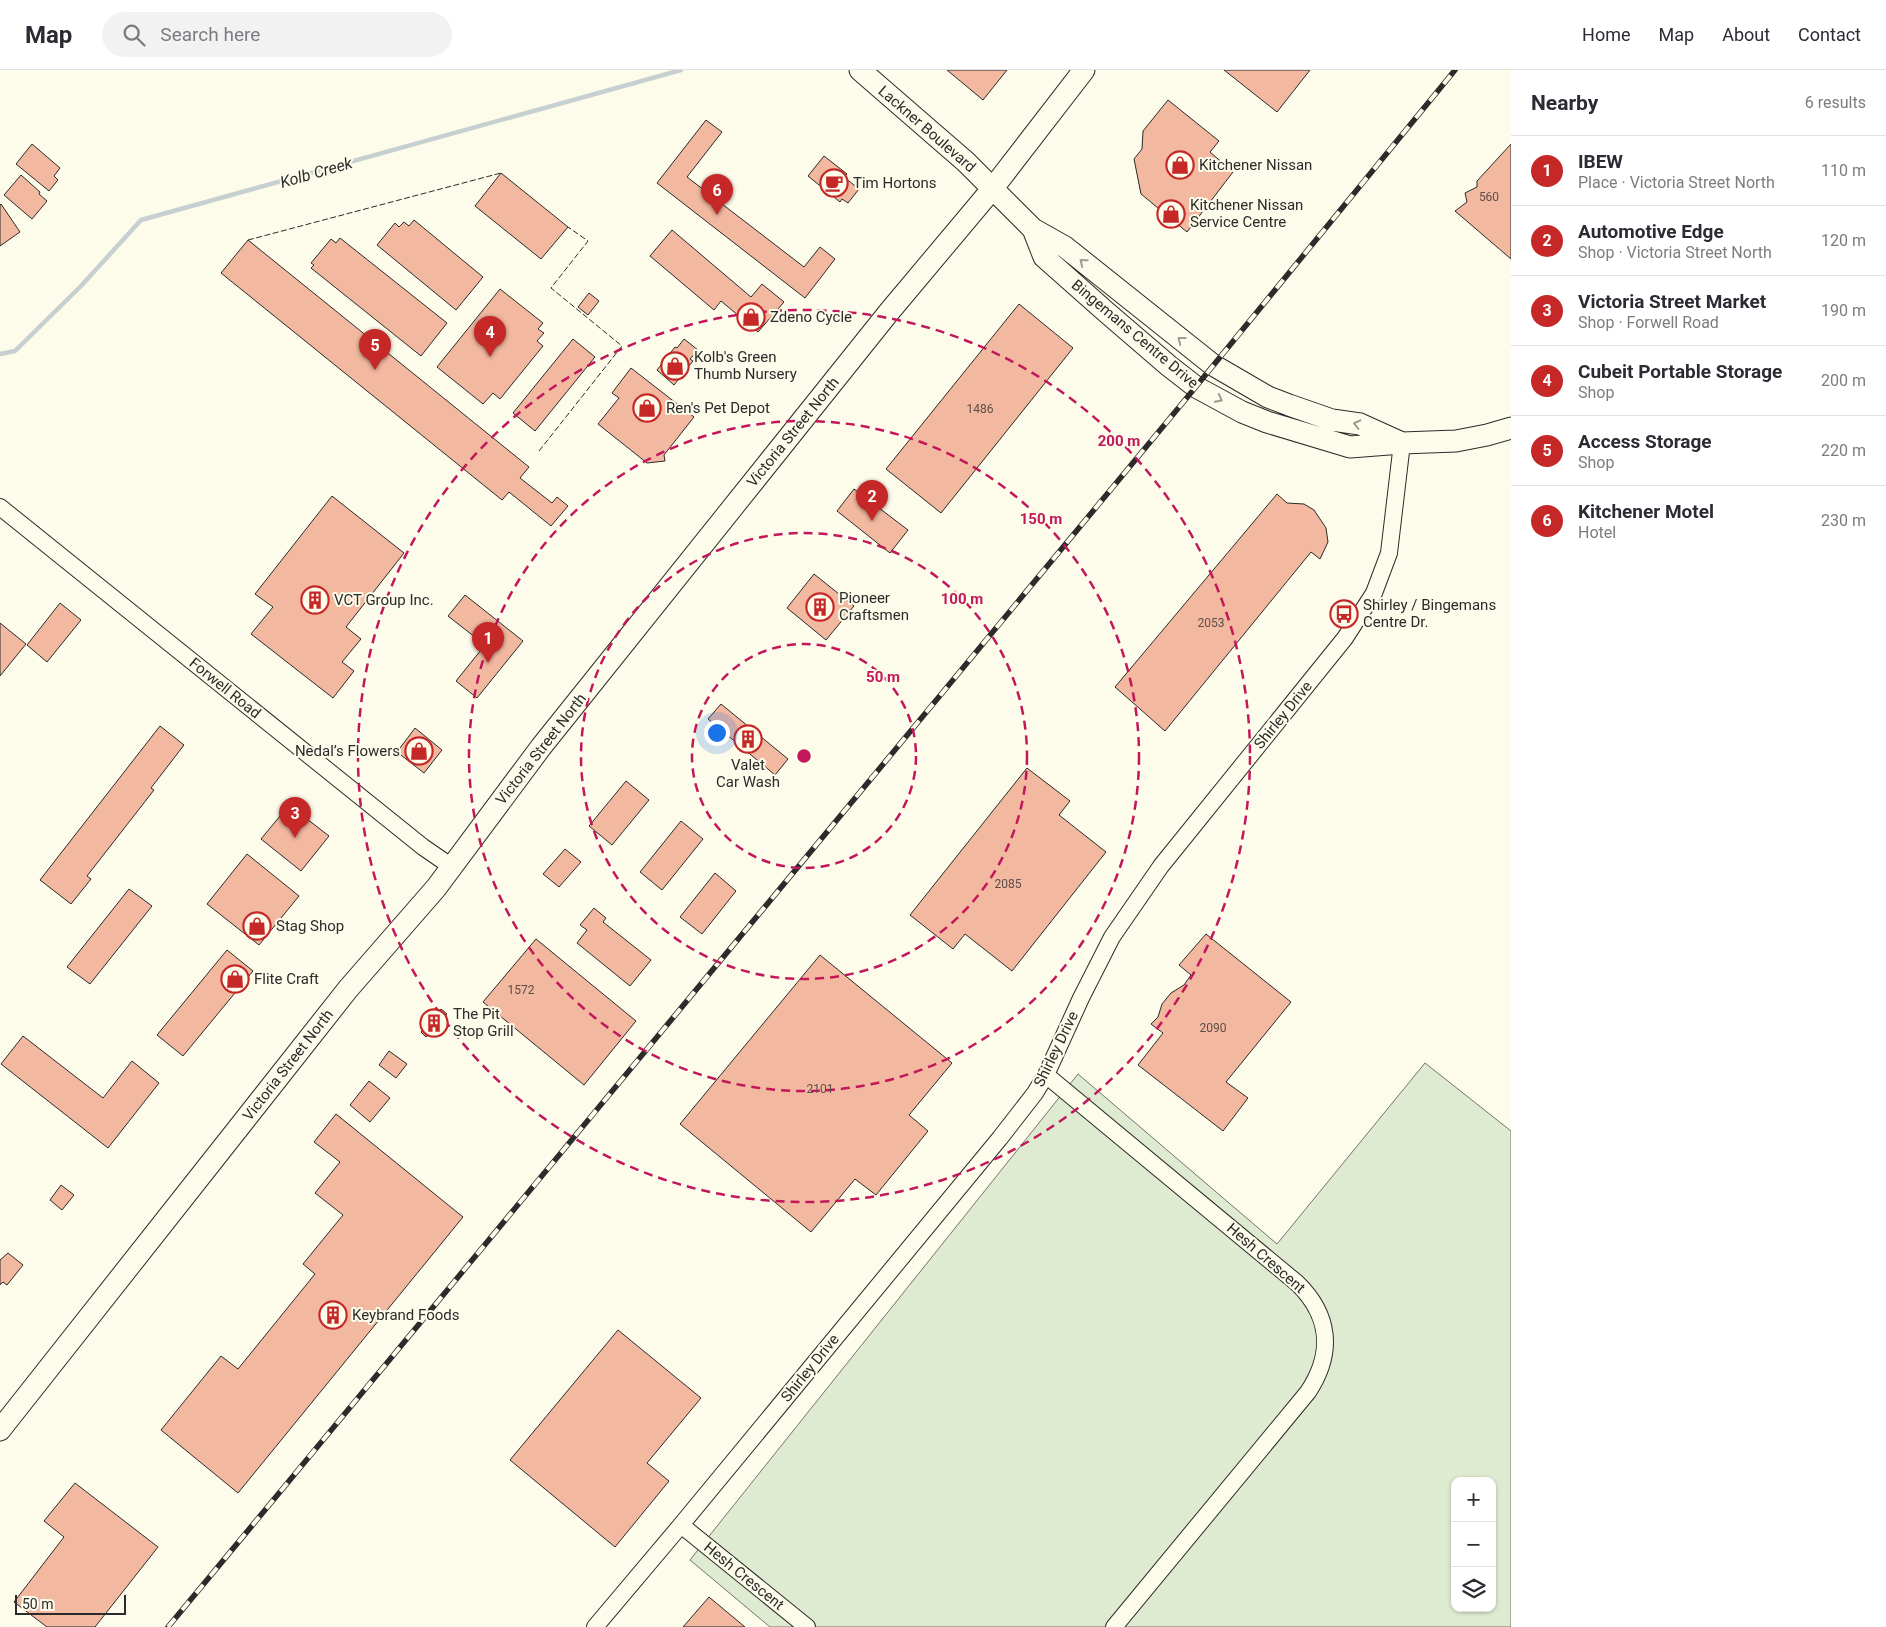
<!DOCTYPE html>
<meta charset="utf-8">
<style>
body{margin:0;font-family:Roboto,sans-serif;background:#f2f2f3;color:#2b2b33}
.controls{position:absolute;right:15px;bottom:15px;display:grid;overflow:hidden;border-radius:10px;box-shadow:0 1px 4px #0004}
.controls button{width:45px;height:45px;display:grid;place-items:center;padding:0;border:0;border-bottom:1px solid #e1e1e2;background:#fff;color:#2b2b33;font:25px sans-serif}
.scale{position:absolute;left:15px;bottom:12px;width:111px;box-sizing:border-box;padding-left:5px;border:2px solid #2b2b2b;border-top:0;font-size:14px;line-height:18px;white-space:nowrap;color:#2b2b2b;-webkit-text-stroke:4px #fdfbea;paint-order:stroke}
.you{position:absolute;left:716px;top:662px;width:18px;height:18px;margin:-12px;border:4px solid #fff;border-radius:50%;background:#1a73e8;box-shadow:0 0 0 8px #1a73e833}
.badge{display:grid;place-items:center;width:32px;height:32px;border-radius:50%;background:#c62828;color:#fff;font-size:16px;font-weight:700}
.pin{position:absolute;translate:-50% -41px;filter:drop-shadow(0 1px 2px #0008)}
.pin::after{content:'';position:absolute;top:26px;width:18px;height:15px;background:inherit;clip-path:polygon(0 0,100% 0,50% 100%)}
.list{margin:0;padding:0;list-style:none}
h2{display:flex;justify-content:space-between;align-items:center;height:65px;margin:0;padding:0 20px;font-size:21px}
h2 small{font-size:16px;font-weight:400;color:#7c7c81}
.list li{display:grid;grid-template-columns:32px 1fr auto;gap:15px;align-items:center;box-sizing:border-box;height:70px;padding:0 20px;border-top:1px solid #e1e1e2}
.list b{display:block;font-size:19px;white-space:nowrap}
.list p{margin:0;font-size:16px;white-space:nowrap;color:#7c7c81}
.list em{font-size:16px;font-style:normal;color:#7c7c81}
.icon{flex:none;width:28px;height:28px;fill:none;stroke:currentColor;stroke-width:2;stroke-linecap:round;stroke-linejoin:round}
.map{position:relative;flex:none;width:1511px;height:1557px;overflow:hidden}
header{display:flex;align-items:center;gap:30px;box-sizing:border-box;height:70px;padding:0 25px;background:#fff;border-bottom:1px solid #e1e1e2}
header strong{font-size:24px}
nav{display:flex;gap:28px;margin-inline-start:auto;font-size:18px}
.search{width:350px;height:45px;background:#f2f2f3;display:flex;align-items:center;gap:12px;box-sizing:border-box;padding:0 18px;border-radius:28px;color:#7c7c81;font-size:19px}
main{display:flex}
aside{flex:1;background:#fff}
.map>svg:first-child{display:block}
.green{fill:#deebd1;stroke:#74746e;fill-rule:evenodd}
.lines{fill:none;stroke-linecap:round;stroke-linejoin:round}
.stream{stroke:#c7d0d0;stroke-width:4.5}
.building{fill:#f2b8a0;stroke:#2b2b2b}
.minor-casing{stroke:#2b2b2b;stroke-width:18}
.major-casing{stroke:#2b2b2b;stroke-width:23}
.minor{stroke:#fdfbea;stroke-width:16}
.major{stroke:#fdfbea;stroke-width:21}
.rail-casing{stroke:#2b2b2b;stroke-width:5.5}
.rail{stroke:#fdfbea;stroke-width:4;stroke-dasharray:11;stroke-linecap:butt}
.fence{stroke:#2b2b2b;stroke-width:1;stroke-dasharray:6 2.5;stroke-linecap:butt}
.oneway{stroke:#9e9d94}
.ring{fill:none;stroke:#c2185b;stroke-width:2.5;stroke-dasharray:9 6}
.labels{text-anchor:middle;stroke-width:4;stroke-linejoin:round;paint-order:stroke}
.number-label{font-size:12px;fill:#5d4e48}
.street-label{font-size:15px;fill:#2b2b2b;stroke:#fdfbea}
.poi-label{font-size:15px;fill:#2b2b2b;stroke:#fdfbea;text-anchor:start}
.water-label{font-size:16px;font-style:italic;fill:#2b2b2b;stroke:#fdfbea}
.centre{fill:#c2185b;stroke:#fdfbea;stroke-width:2.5}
.ring-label{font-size:15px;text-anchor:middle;font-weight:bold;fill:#c2185b;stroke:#fdfbea;stroke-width:4;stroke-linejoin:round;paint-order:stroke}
</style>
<header>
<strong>Map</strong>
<div class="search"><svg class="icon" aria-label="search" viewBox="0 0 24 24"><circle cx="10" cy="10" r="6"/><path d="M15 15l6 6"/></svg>Search here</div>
<nav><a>Home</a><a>Map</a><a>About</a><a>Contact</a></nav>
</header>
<main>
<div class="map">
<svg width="1511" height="1557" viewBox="0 0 1511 1557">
<rect width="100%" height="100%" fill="#fdfbea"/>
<!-- green -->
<path class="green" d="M1425,993L1511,1061V1557H770L690,1490L1078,1004L1277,1174ZM1455,1411H1492V1538H1455Z"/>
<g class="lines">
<!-- stream -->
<path class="stream" d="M0,284L15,281L81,216L141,150L681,0"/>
</g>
<!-- building -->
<path class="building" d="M947,0H1007L983,30Z
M1224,0H1310L1277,42Z
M1168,30L1219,71L1210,82L1233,102L1187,162L1141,124L1134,89L1142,79L1143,61Z
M706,50L722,62L687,107L804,197L820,177L835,189L805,228L657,113Z
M32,74L60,98L54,106L58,110L49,121L16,94Z
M1511,74V189L1455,141L1467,132L1465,123L1477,117V111Z
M824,86L847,104L844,107L859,119L848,133L842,129L840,132L808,106Z
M501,103L568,157L541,189L475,136Z
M21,105L40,122L39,124L47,131L32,149L4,125Z
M1,134L20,162L0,176V135Z
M414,150L483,207L456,240L377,175L395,153L399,157L404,152L409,156Z
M672,160L751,227L762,214L784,232L758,262L721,231L714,240L650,186Z
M340,168L447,253L421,286L311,198L314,195L311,193L331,169L336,173Z
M248,170L529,397L520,408L552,433L557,427L568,436L551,456L509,422L502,430L221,203Z
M500,219L543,253L538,259L544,263L537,271L543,276L500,329L493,323L483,334L437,297Z
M589,223L599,231L588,245L578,237Z
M1019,234L1073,278L941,443L886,399Z
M573,269L595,287L535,361L513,343Z
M684,269L698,280L690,289L693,291L674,315L657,300L675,277L677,278Z
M631,298L694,347L664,385L665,391L647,393L598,354L619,328L612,323Z
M854,419L908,460L890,483L837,441Z
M1277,424L1287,433L1304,434L1314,440L1326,458L1328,472L1320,489L1311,482L1165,661L1115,617Z
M332,426L404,483L346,557L361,569L342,592L354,601L333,628L251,564L273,537L255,524Z
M814,504L854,536L826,570L787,538Z
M465,525L523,571L477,628L456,611L485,575L448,546Z
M60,533L81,550L47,592L27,575Z
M0,553L26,574L0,606Z
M721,634L788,689L775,705L708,649Z
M160,656L184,675L151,718L154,720L87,806L91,809L71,834L40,810Z
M415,658L442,680L424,703L397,682Z
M1027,698L1070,731L1059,745L1106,782L1012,901L965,864L953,879L910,845Z
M626,711L649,730L612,775L589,756Z
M289,735L329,766L301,801L261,769Z
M681,751L703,769L662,820L640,802Z
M565,779L581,792L559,817L543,804Z
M247,784L299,826L259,875L207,834Z
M715,803L736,821L702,864L680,847Z
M129,819L152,836L90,914L67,897Z
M594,838L606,848L603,852L651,890L630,916L577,873L587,860L580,855Z
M1206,864L1291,932L1226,1012L1248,1028L1223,1061L1138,995L1163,963L1151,954L1158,947L1162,934L1171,923L1184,915L1191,905L1179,895Z
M536,869L636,951L584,1015L483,932Z
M227,880L253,901L183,986L157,965Z
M820,885L952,993L909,1045L928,1061L876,1125L855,1109L811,1162L680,1054Z
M441,939L447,944L426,967L421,962Z
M23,966L103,1028L132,991L159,1013L108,1078L1,994Z
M389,981L407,994L396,1008L379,995Z
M369,1011L390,1028L370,1052L350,1035Z
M336,1044L463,1147L238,1423L161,1360L221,1286L238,1299L315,1204L303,1194L343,1145L315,1123L340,1092L314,1072Z
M61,1115L74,1125L62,1140L50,1130Z
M8,1183L23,1195L7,1215L3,1212L0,1215V1190Z
M618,1260L701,1328L647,1393L669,1411L615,1477L510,1390Z
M75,1413L158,1477L95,1557H47L14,1532L64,1467L44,1451Z
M709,1527L745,1557H683Z"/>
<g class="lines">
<!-- minor casing -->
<g class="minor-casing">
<path id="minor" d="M0,437L423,777L452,797
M1046,1005L1297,1213C1330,1245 1334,1283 1308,1322L1114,1557
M681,1455L807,1557
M595,1557L681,1455L1000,1068L1035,1023L1046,1005L1081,928L1112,867L1161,796L1345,568L1374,523L1389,483L1402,373"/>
</g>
<!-- major casing -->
<g class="major-casing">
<path id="major" d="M860,0L966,92L1033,159L1065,177L1213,295L1268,327L1289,335L1332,350L1360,354L1402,373
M1033,159L1044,187L1105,241L1169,296L1196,317L1242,342L1267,352L1350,377L1402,373L1456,371L1487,365L1511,358
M0,1360L348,919L436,818L541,677L889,242L993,118L1084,0"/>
</g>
<!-- minor -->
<use href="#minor" class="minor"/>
<!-- major -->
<use href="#major" class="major"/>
<!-- rail casing -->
<g class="rail-casing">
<path id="rail" d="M168,1557L1185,330L1455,0"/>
</g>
<!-- rail -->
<use href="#rail" class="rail"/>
<!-- fence -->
<path class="fence" d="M248,170L501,103
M539,381L622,276L551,218L588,171L568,157"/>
</g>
<!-- one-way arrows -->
<defs><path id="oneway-chevron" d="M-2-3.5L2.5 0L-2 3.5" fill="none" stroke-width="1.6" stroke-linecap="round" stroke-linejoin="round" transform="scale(1.25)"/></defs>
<g class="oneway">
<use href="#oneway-chevron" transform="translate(1083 192) rotate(-141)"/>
<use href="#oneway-chevron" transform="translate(1181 270) rotate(-142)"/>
<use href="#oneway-chevron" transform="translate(1219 329) rotate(28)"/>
<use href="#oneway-chevron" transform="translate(1357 354) rotate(-166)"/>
</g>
<!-- distance rings -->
<g class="ring">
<circle cx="804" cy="686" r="112"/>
<circle cx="804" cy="686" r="223"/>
<circle cx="804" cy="686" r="335"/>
<circle cx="804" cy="686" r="446"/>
</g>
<!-- icons -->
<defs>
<g id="shop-ring" transform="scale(1.4375)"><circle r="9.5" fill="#fdfbea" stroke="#c62828" stroke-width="1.5"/><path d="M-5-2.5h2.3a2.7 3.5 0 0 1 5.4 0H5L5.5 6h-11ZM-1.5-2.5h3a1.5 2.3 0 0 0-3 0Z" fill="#c62828"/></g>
<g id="cafe-ring" transform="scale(1.4375)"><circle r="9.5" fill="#fdfbea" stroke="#c62828" stroke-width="1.5"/><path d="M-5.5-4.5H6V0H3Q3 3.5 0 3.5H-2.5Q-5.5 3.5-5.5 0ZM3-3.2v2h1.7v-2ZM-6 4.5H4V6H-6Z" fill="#c62828"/></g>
<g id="building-ring" transform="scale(1.4375)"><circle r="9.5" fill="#fdfbea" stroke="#c62828" stroke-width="1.5"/><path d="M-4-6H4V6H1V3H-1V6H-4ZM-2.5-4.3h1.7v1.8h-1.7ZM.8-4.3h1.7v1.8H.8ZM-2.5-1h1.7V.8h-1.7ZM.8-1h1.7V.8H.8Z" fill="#c62828"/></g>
<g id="bus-ring" transform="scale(1.4375)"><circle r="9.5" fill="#fdfbea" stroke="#c62828" stroke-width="1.5"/><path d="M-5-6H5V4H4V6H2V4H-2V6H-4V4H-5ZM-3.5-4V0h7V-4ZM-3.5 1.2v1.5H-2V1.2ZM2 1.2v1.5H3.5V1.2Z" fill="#c62828"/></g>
</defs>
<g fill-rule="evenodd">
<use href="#shop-ring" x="1180" y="95"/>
<use href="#cafe-ring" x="834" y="113"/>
<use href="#shop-ring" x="1171" y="144"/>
<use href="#shop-ring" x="751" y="247"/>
<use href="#shop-ring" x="675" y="296"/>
<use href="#shop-ring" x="647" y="338"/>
<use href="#building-ring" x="315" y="530"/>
<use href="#building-ring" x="820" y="537"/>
<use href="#bus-ring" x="1344" y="544"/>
<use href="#building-ring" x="748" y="669"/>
<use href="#shop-ring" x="419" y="681"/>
<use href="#shop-ring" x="257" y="856"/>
<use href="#shop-ring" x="235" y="909"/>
<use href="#building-ring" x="434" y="953"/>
<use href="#building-ring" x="333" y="1245"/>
</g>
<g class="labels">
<!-- number labels -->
<g class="number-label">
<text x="1489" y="131">560</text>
<text x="980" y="343">1486</text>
<text x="1211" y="557">2053</text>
<text x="1008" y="818">2085</text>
<text x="521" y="924">1572</text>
<text x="1213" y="962">2090</text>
<text x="820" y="1023">2101</text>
</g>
<!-- street labels -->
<g class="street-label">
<text transform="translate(927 59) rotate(41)" y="5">Lackner Boulevard</text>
<text transform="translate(1135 264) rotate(40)" y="5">Bingemans Centre Drive</text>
<text transform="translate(793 362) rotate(-51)" y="5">Victoria Street North</text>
<text transform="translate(225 618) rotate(39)" y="5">Forwell Road</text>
<text transform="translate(1283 645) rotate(-51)" y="5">Shirley Drive</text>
<text transform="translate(541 679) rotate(-52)" y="5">Victoria Street North</text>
<text transform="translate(1056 979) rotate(-64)" y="5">Shirley Drive</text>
<text transform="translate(288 995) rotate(-52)" y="5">Victoria Street North</text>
<text transform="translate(1266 1188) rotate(41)" y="5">Hesh Crescent</text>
<text transform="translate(810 1298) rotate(-51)" y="5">Shirley Drive</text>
<text transform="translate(744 1506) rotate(39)" y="5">Hesh Crescent</text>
</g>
<!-- poi labels -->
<g class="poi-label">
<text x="1199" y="100">Kitchener Nissan</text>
<text x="853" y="118">Tim Hortons</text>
<text x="1190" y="140">Kitchener Nissan<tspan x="1190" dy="17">Service Centre</tspan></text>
<text x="770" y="252">Zdeno Cycle</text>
<text x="694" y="292">Kolb's Green<tspan x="694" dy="17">Thumb Nursery</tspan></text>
<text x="666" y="343">Ren's Pet Depot</text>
<text x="839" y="533">Pioneer<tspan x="839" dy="17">Craftsmen</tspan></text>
<text x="334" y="535">VCT Group Inc.</text>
<text x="1363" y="540">Shirley / Bingemans<tspan x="1363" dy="17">Centre Dr.</tspan></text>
<text x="400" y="686" text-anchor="end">Nedal’s Flowers</text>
<text x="748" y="700" text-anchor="middle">Valet<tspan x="748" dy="17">Car Wash</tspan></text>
<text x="276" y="861">Stag Shop</text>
<text x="254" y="914">Flite Craft</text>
<text x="453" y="949">The Pit<tspan x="453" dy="17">Stop Grill</tspan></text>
<text x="352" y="1250">Keybrand Foods</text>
</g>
<!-- water labels -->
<g class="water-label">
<text transform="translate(316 102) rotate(-16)" y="6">Kolb Creek</text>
</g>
</g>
<circle cx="804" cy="686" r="8" class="centre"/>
<g class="ring-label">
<text x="1119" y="376">200 m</text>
<text x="1041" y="454">150 m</text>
<text x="962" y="534">100 m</text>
<text x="883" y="612">50 m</text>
</g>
</svg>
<div class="controls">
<button>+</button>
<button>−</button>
<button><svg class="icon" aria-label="layers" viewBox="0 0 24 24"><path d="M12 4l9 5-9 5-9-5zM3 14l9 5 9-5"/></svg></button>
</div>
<div class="scale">50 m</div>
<div class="you"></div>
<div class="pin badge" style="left:488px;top:593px">1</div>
<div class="pin badge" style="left:872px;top:451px">2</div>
<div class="pin badge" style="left:295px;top:768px">3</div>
<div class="pin badge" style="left:490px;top:287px">4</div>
<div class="pin badge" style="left:375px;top:300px">5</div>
<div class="pin badge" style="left:717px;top:145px">6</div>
</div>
<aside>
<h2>Nearby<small>6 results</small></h2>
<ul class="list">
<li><span class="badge">1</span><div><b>IBEW</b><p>Place · Victoria Street North</p></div><em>110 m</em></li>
<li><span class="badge">2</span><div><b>Automotive Edge</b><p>Shop · Victoria Street North</p></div><em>120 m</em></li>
<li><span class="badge">3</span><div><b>Victoria Street Market</b><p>Shop · Forwell Road</p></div><em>190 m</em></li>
<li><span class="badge">4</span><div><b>Cubeit Portable Storage</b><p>Shop</p></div><em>200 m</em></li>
<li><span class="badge">5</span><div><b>Access Storage</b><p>Shop</p></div><em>220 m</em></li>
<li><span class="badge">6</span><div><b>Kitchener Motel</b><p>Hotel</p></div><em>230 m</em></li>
</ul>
</aside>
</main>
